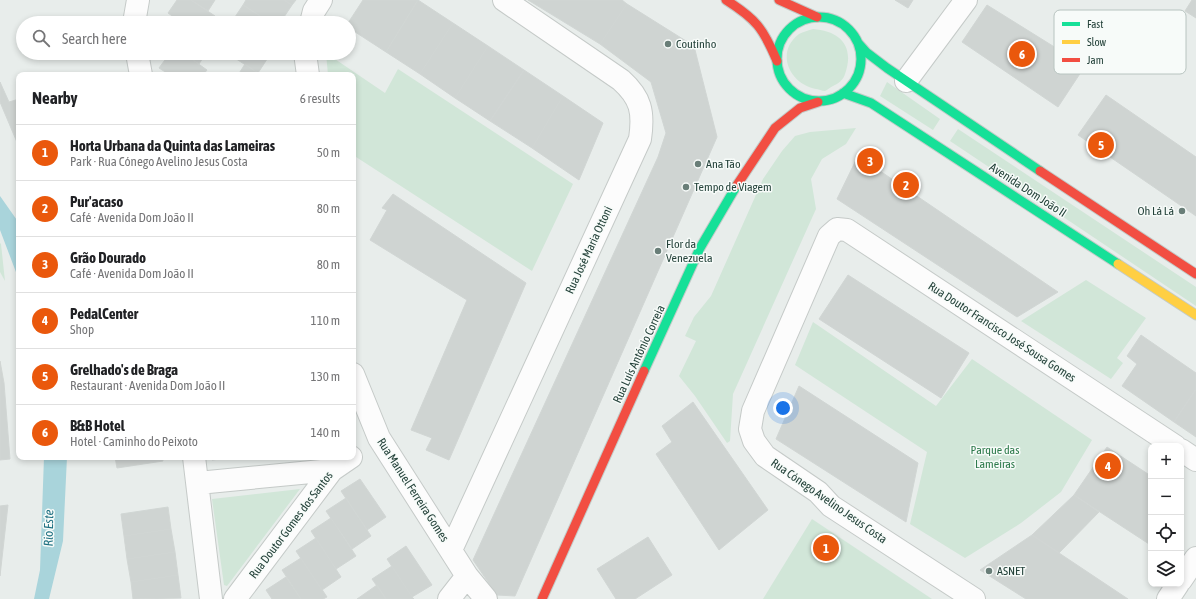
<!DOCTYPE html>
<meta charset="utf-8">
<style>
body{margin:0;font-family:"Asap Condensed",sans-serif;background:#f6f6f6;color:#202124}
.controls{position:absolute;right:12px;bottom:12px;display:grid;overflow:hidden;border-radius:8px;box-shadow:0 2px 6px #0003}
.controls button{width:36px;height:36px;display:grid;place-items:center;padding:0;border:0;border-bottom:1px solid #e0e0e0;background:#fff;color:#202124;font:20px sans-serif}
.you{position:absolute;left:783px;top:408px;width:14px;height:14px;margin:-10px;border:3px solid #fff;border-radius:50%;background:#1a73e8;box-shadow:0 0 0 6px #1a73e833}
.badge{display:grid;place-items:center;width:26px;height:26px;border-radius:50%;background:#ea580c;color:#fff;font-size:13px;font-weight:700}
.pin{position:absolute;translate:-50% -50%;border:2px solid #fff;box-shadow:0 1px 4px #0006}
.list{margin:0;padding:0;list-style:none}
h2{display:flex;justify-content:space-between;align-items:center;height:52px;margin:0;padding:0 16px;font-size:17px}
h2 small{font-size:13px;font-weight:400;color:#757577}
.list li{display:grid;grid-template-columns:26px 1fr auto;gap:12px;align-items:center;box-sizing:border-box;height:56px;padding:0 16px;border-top:1px solid #e0e0e0}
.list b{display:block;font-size:15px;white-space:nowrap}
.list p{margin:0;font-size:13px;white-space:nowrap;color:#757577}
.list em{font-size:13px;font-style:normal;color:#757577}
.icon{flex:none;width:22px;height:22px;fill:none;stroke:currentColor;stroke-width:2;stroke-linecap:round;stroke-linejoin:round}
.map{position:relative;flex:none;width:1196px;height:599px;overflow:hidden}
.search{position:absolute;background:#fff;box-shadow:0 2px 6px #0003;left:16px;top:16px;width:340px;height:44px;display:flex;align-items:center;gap:10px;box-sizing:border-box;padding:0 14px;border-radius:22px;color:#757577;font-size:15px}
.panel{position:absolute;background:#fff;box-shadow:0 2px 6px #0003;left:16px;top:72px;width:340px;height:388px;border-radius:8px}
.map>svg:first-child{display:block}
.green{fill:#d1e6d8}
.water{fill:#a9d4db}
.building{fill:#cfd4d2;stroke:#d1d6d4}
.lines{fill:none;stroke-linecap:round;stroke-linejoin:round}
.street-casing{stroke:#c5cac8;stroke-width:24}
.fast-casing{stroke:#c3cbc8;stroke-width:11}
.slow-casing{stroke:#c3cbc8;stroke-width:11}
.jam-casing{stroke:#c3cbc8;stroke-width:11}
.street{stroke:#fcfcfc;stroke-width:22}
.fast{stroke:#16e098;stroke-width:9}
.slow{stroke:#ffcf43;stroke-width:9}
.jam{stroke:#f24e42;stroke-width:9}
.poi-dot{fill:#697e78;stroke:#f7fbf9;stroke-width:1.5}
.labels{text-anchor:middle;stroke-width:3;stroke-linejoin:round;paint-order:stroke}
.poi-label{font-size:12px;fill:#24423a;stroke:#f7fbf9;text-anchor:start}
.street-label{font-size:12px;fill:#24423a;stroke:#f7fbf9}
.park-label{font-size:12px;fill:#2d7a4b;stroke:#f7fbf9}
.water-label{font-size:13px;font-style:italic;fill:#1c6f80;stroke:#f7fbf9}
.key{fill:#f7fbf9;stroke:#b8c4c0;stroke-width:1}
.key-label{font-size:11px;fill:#24423a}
</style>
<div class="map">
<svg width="1196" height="599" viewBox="0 0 1196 599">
<rect width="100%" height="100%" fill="#e8edeb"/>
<!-- green -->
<path class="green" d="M813,29C840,31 855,46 845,74C844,79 838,84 833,86C831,87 827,90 825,91C822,91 818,89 816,89C789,84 775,52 799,34C803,32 809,30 813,29Z
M326,53L385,93L398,69L573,184L532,271L353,155V75H328Z
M887,82L940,119L933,130L880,96Z
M856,128L846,144L822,159L811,179L816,209L733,394L730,441L727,443L695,396L679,376L696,341L685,336L694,317L711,296L763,179L782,151L795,136L810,132Z
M958,129L1196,287V306L950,141Z
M0,243L1,244L5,281L0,272Z
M1086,280L1146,318L1117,358L1123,363L1111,379L1021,321Z
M813,322L936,406L972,359L1092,440L1061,492L1021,523L965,558L910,524L927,452L795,365Z
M300,489L227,586L224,585L212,499Z
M812,519L932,599H763Z"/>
<!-- water -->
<path class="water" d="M0,196L19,223V280L0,230Z
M44,457H67L63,541L49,599H34L40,570Z"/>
<!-- building -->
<path class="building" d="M177,0H191L215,16L210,23H182L168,13Z
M191,0H215L208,11Z
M246,0H284L292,5L280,23H271L243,5Z
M284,0H296L292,5Z
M363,0H418L386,52L349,28L348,23Z
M418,0L453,23L420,74L386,52Z
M528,0H622L627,4L600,44Z
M895,0H913L908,8Z
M1192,0H1196V18L1185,11Z
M627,4L694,46L717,137L515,596L497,595L473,560L658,157L666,133L651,82L600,44Z
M243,5L271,23H231Z
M987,5L1085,66L1058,107L962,42Z
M453,23L488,46L455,98L420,74Z
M488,46L524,70L490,121L455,98Z
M170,53H183L207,70L203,75H170L159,68Z
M183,53H206L199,64Z
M227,53H271L258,73Z
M245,64L258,73L261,75H238Z
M524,70L563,96L532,148L490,121Z
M0,82L9,102L19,99V147L0,102Z
M1106,95L1196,157V216L1078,135Z
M563,96L603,123L579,180L532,148Z
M858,156L1058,292L1017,317L837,199Z
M393,194L526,283L449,460L426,450L432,438L411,430L467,300L370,240L387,210L382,208Z
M848,275L969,353L941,398L819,319Z
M1141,335L1196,373V389L1174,422L1122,386L1137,364L1127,356Z
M0,361L4,383L10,459L0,460Z
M799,386L918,463L906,522L776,439Z
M1196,389V437L1174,422Z
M693,402L768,510L719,550L656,454L672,442L662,426Z
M1107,447L1151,476V541L1149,544L1074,495Z
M115,457H162L163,461L117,468Z
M212,457H236L212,460Z
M360,479L386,517L367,530L341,491Z
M1074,495L1099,512L1059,553L1032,535Z
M346,498L371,536L352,549L326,511Z
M8,505L0,576V506Z
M168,507L171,529L124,536L121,514Z
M331,518L356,556L336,569L311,531Z
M171,529L175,552L127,559L124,536Z
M1032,535L1128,599H1026L980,570Z
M648,537L672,575L635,599H616L597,569Z
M316,538L341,577L322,590L296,551Z
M406,546L432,585L412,597L387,559Z
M175,552L178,575L131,582L127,559Z
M301,558L327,597L323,599H301L282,570Z
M392,566L412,597L414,599H386L372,579Z
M178,575L181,598L133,599L131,582Z
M286,577L301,599H272L266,590Z
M377,585L386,599H357Z"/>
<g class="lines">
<!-- street casing -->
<g class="street-casing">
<path id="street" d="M134,23L138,0
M311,23L314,11L321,0
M137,53L141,75
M305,53L308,75
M906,81L966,0
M353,374L379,438L467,576L486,599
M1181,450L1196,460
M194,457L211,599
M198,483L332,470
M451,550L640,139C644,112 641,98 621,80L504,0
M1181,580L1196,558
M235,599L332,470L351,457
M449,599L467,576
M974,599L831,506L818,492L765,456L754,441L750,429L753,411L829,236L837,229L847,230L1175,446
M1168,599L1178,584"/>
</g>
<!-- fast casing -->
<g class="fast-casing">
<path id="fast" d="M777 59a42 42 0 1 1 84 0a42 42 0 1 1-84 0Z
M858,43L866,52L887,68L1040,171
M843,93L871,103L1118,264
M644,371L700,248L737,185"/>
</g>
<!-- slow casing -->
<g class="slow-casing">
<path id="slow" d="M1118,264L1196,315"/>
</g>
<!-- jam casing -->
<g class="jam-casing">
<path id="jam" d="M726,0C756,19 763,28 777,61
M779,0L817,17
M1040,171L1196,274
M737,185L775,128L800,108L818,102
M542,599L644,371"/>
</g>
<!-- street -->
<use href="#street" class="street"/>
<!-- fast -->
<use href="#fast" class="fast"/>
<!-- slow -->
<use href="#slow" class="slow"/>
<!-- jam -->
<use href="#jam" class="jam"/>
</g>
<!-- markers -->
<g class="poi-dot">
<circle cx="668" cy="44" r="4"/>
<circle cx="698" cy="164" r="4"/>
<circle cx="686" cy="187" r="4"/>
<circle cx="1182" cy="211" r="4"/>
<circle cx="658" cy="251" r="4"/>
<circle cx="989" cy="571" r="4"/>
</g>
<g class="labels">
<!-- poi labels -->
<g class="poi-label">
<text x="676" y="48">Coutinho</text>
<text x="706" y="168">Ana Tão</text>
<text x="694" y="191">Tempo de Viagem</text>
<text x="1174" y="215" text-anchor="end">Oh Lá Lá</text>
<text x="666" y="248">Flor da<tspan x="666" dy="14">Venezuela</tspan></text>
<text x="997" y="575">ASNET</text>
</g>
<!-- street labels -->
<g class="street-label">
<text transform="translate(1028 190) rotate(33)" y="4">Avenida Dom João II</text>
<text transform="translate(589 250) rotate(-65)" y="4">Rua José Maria Ottoni</text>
<text transform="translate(1002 332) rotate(33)" y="4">Rua Doutor Francisco José Sousa Gomes</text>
<text transform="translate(639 354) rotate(-65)" y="4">Rua Luís António Correia</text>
<text transform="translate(413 490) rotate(57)" y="4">Rua Manuel Ferreira Gomes</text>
<text transform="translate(829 501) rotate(35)" y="4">Rua Cónego Avelino Jesus Costa</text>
<text transform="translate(291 525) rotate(-53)" y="4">Rua Doutor Gomes dos Santos</text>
</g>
<!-- park labels -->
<g class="park-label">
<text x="995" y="454">Parque das<tspan x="995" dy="14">Lameiras</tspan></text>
</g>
<!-- water labels -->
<g class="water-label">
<text transform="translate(48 528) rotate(-89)" y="5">Rio Este</text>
</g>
</g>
<!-- legend -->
<rect x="1054" y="10" width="132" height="64" rx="6" class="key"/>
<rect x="1062" y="22" width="18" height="4" fill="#16e098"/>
<rect x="1062" y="40" width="18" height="4" fill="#ffcf43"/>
<rect x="1062" y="58" width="18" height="4" fill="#f24e42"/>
<g class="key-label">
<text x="1087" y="28">Fast</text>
<text x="1087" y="46">Slow</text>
<text x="1087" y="64">Jam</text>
</g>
</svg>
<div class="controls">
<button>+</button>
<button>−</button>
<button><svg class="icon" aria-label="locate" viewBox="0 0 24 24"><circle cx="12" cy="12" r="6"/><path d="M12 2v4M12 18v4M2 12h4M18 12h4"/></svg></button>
<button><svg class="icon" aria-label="layers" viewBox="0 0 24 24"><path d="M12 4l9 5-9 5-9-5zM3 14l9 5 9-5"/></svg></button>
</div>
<div class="you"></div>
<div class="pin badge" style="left:826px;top:548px">1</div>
<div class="pin badge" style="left:906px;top:185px">2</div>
<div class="pin badge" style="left:870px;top:161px">3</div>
<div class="pin badge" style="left:1108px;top:466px">4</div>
<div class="pin badge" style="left:1101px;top:145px">5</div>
<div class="pin badge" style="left:1022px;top:54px">6</div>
<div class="search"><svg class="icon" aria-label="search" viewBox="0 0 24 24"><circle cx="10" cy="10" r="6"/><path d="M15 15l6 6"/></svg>Search here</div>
<section class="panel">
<h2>Nearby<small>6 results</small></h2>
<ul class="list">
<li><span class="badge">1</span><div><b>Horta Urbana da Quinta das Lameiras</b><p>Park · Rua Cónego Avelino Jesus Costa</p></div><em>50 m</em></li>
<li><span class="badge">2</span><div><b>Pur'acaso</b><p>Café · Avenida Dom João II</p></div><em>80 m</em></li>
<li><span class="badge">3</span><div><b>Grão Dourado</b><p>Café · Avenida Dom João II</p></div><em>80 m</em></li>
<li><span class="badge">4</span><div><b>PedalCenter</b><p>Shop</p></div><em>110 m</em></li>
<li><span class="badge">5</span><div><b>Grelhado's de Braga</b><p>Restaurant · Avenida Dom João II</p></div><em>130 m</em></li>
<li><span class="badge">6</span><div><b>B&amp;B Hotel</b><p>Hotel · Caminho do Peixoto</p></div><em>140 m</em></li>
</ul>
</section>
</div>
